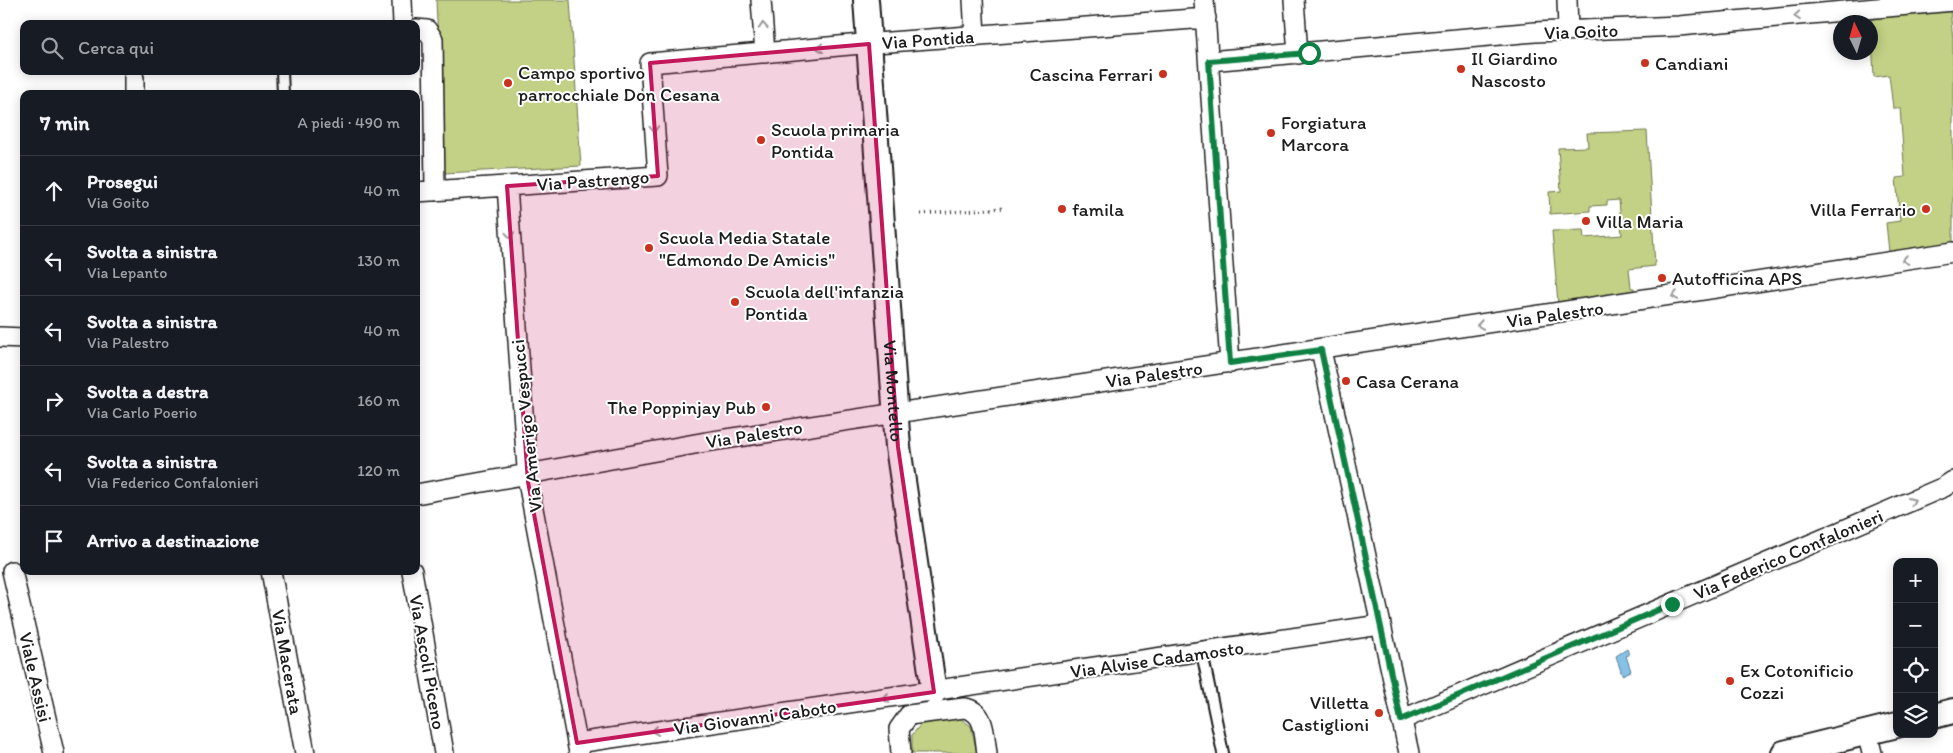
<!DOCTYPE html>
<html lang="it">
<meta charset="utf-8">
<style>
body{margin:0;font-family:Itim,sans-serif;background:#20242c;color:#f1f3f6}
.controls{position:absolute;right:15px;bottom:15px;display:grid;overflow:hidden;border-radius:10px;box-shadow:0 2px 12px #0003}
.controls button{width:45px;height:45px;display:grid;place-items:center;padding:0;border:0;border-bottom:1px solid #363941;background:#171b24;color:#f1f3f6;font:25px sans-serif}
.compass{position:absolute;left:1833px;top:15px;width:45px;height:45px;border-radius:50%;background:#171b24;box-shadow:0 2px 12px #0003;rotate:355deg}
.stop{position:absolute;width:15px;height:15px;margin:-11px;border:4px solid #0b8043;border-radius:50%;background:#fff}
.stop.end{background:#0b8043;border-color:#fff;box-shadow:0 1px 5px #0008}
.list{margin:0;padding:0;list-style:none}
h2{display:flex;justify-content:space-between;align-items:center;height:65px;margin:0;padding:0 20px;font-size:21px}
h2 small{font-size:16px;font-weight:400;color:#9ea1a6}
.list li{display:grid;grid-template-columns:32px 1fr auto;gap:15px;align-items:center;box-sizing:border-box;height:70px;padding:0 20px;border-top:1px solid #363941}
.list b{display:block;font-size:19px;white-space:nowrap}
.list p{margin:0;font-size:16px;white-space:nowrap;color:#9ea1a6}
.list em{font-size:16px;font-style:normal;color:#9ea1a6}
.icon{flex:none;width:28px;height:28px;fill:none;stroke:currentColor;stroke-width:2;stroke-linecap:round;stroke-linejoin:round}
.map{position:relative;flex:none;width:1953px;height:753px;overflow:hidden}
.search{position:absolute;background:#171b24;box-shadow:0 2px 12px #0003;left:20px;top:20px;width:400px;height:55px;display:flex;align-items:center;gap:12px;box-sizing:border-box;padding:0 18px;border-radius:10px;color:#9ea1a6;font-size:19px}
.panel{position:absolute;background:#171b24;box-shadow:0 2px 12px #0003;left:20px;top:90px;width:400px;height:485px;border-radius:10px}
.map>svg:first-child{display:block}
.green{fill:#c2d185;stroke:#6f7650}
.water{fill:#86c2e5;stroke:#5c8095}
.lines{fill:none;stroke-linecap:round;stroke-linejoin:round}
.service-casing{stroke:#1c1c1c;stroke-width:14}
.minor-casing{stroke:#1c1c1c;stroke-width:22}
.tertiary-casing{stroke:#1c1c1c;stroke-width:28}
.path{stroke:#1c1c1c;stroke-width:3;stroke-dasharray:1 4;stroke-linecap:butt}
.service{stroke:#fff;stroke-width:10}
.minor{stroke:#fff;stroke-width:19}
.tertiary{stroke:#fff;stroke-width:24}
.oneway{stroke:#999}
.route{stroke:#0b8043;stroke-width:6}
.marked{fill:#c2185b;fill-opacity:0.2;stroke:#c2185b;stroke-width:4;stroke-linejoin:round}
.poi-dot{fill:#c8321e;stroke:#fff;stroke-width:2}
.labels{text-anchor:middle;stroke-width:4;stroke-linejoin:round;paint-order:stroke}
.street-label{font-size:19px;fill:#1c1c1c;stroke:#fff}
.poi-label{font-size:19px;fill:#1c1c1c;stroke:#fff;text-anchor:start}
</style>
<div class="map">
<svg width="1953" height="753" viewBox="0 0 1953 753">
<rect width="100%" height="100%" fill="#fff"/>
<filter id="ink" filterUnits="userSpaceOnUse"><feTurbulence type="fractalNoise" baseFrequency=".02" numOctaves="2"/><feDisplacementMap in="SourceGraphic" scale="10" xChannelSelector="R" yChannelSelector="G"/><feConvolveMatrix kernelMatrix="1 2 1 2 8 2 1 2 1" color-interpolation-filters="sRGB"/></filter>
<g filter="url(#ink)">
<!-- green -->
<path class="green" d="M436,0H570L581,166L444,173Z
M1950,9L1953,39V243L1889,252L1886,223L1900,221L1896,178L1905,177L1900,108H1893L1889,75L1874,77L1871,19Z
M1647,131L1655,266L1629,269L1631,288H1634V291L1558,304L1552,231L1583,230L1584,238L1622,235L1619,200L1607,201V205L1590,206V211L1550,214L1549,192L1561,191L1558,148L1588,147L1587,133Z
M960,718L971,726L977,753H912V735L921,724Z"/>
<!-- water -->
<path class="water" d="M1627,649L1629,655L1626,656L1631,671L1622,675L1616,656Z"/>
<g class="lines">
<!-- service casing -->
<g class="service-casing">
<path id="service" d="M282,71L283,94
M1202,653L1223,753"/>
</g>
<!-- minor casing -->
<g class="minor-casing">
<path id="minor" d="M402,0L403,24
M761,0L765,53
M973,0L975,36
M1204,0L1230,363
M1294,0L1298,54
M1567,0L1568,31
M416,29L427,30L433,39L435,191
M1209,61L1535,32L1679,26L1953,1
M134,94V78
M507,186L528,482L579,753
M416,192L658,176L650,63L850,45L1206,18
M0,337L24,338
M1321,350L1409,753
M416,494L706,442L1953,252
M12,571L54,753
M271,571L305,753
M412,571L444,753
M1401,720L1944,487L1953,481
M1867,733L1872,753
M577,743L1380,625
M901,753L899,729L909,715L964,708C986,711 984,735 987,753"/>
</g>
<!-- tertiary casing -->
<g class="tertiary-casing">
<g id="tertiary">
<path id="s1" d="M866,0L898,447L934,692"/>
<path d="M1934,716L1953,711"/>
<path d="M1784,753L1897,725"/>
</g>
</g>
<!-- path -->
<path class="path" d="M921,214L1004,208"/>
<!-- service -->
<use href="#service" class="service"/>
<!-- minor -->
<use href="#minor" class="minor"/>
<!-- tertiary -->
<use href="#tertiary" class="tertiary"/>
</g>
<!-- one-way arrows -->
<defs><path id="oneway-chevron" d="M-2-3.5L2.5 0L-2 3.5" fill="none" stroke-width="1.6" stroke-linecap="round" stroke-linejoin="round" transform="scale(1.25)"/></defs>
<g class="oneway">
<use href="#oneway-chevron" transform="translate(1797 16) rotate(175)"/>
<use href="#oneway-chevron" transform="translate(763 26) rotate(-94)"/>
<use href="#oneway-chevron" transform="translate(820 48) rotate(175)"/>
<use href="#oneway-chevron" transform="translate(654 129) rotate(86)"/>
<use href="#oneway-chevron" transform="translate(510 235) rotate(86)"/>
<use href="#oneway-chevron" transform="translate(1905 260) rotate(171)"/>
<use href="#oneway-chevron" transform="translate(1675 296) rotate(171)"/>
<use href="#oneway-chevron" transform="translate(1480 325) rotate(171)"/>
<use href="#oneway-chevron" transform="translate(1912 501) rotate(-23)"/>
<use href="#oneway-chevron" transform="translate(886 699) rotate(172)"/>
<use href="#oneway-chevron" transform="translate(655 731) rotate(172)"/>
</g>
</g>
<g class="lines" filter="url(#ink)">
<!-- route -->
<path class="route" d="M1309,53L1209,61L1230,363L1321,350L1401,720L1672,604"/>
</g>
<!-- marked area -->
<path class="marked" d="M869,44L898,447L934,692L577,743L528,482L507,186L658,176L650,63Z"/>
<!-- markers -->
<g class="poi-dot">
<circle cx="1645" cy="63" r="5"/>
<circle cx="1461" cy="69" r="5"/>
<circle cx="1163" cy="74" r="5"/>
<circle cx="508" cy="83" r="5"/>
<circle cx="1271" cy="133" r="5"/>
<circle cx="761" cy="140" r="5"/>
<circle cx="1062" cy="209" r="5"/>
<circle cx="1926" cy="209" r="5"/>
<circle cx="1586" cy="221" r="5"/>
<circle cx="649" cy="248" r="5"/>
<circle cx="1662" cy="278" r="5"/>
<circle cx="735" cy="302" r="5"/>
<circle cx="1346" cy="381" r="5"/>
<circle cx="766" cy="407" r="5"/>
<circle cx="1730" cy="681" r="5"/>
<circle cx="1379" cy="713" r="5"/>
</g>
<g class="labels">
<!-- street labels -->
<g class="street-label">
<text transform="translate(1581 31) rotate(-2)" y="7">Via Goito</text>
<text transform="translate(928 39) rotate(-4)" y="7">Via Pontida</text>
<text transform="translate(593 180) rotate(-4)" y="7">Via Pastrengo</text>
<text transform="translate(1555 314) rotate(-8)" y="7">Via Palestro</text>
<text transform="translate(1154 374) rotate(-8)" y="7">Via Palestro</text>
<text dy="7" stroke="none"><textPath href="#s1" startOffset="392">Via Montello</textPath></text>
<text transform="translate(526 426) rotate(-96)" y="7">Via Amerigo Vespucci</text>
<text transform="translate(754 434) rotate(-9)" y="7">Via Palestro</text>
<text transform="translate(1788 554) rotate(-23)" y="7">Via Federico Confalonieri</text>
<text transform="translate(1157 659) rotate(-8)" y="7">Via Alvise Cadamosto</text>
<text transform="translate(288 662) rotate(80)" y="7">Via Macerata</text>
<text transform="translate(428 662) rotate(80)" y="7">Via Ascoli Piceno</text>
<text transform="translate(36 677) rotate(77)" y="7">Viale Assisi</text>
<text transform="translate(755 717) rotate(-8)" y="7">Via Giovanni Caboto</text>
</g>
<!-- poi labels -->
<g class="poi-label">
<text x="1471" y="65">Il Giardino<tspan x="1471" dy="22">Nascosto</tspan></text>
<text x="1655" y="70">Candiani</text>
<text x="518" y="79">Campo sportivo<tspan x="518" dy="22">parrocchiale Don Cesana</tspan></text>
<text x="1153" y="81" text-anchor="end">Cascina Ferrari</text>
<text x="1281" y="129">Forgiatura<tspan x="1281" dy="22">Marcora</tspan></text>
<text x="771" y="136">Scuola primaria<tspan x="771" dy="22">Pontida</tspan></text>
<text x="1072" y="216">famila</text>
<text x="1916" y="216" text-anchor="end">Villa Ferrario</text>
<text x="1596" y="228">Villa Maria</text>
<text x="659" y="244">Scuola Media Statale<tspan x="659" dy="22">"Edmondo De Amicis"</tspan></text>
<text x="1672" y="285">Autofficina APS</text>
<text x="745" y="298">Scuola dell'infanzia<tspan x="745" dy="22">Pontida</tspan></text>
<text x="1356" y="388">Casa Cerana</text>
<text x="756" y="414" text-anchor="end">The Poppinjay Pub</text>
<text x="1740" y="677">Ex Cotonificio<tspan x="1740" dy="22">Cozzi</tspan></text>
<text x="1369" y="709" text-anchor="end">Villetta<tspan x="1369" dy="22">Castiglioni</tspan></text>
</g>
</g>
</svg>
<div class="controls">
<button>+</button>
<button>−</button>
<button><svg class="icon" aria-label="locate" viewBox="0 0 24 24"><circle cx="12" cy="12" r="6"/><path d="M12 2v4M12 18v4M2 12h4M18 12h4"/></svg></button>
<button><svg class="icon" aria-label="layers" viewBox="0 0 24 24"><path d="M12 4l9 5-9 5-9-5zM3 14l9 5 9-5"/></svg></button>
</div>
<svg class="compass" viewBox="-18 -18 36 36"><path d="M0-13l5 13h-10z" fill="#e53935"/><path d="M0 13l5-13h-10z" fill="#9ea1a6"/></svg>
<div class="stop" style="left:1309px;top:53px"></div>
<div class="stop end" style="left:1672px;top:604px"></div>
<div class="search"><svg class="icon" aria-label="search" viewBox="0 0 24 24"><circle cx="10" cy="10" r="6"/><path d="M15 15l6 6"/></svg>Cerca qui</div>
<section class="panel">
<h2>7 min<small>A piedi · 490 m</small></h2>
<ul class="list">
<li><svg class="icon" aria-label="ahead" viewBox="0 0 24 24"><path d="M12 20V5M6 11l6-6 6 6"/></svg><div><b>Prosegui</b><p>Via Goito</p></div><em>40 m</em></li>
<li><svg class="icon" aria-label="left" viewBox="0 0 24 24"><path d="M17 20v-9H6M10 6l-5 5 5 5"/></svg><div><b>Svolta a sinistra</b><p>Via Lepanto</p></div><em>130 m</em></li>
<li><svg class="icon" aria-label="left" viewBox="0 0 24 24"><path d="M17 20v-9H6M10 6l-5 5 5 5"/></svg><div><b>Svolta a sinistra</b><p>Via Palestro</p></div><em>40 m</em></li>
<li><svg class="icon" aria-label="right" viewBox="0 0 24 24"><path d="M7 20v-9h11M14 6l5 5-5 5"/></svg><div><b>Svolta a destra</b><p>Via Carlo Poerio</p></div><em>160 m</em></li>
<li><svg class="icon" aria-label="left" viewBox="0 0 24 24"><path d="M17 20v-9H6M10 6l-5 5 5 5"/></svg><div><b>Svolta a sinistra</b><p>Via Federico Confalonieri</p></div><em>120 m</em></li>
<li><svg class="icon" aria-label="arrive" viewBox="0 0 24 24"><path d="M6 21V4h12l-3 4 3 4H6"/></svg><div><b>Arrivo a destinazione</b></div></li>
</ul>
</section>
</div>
